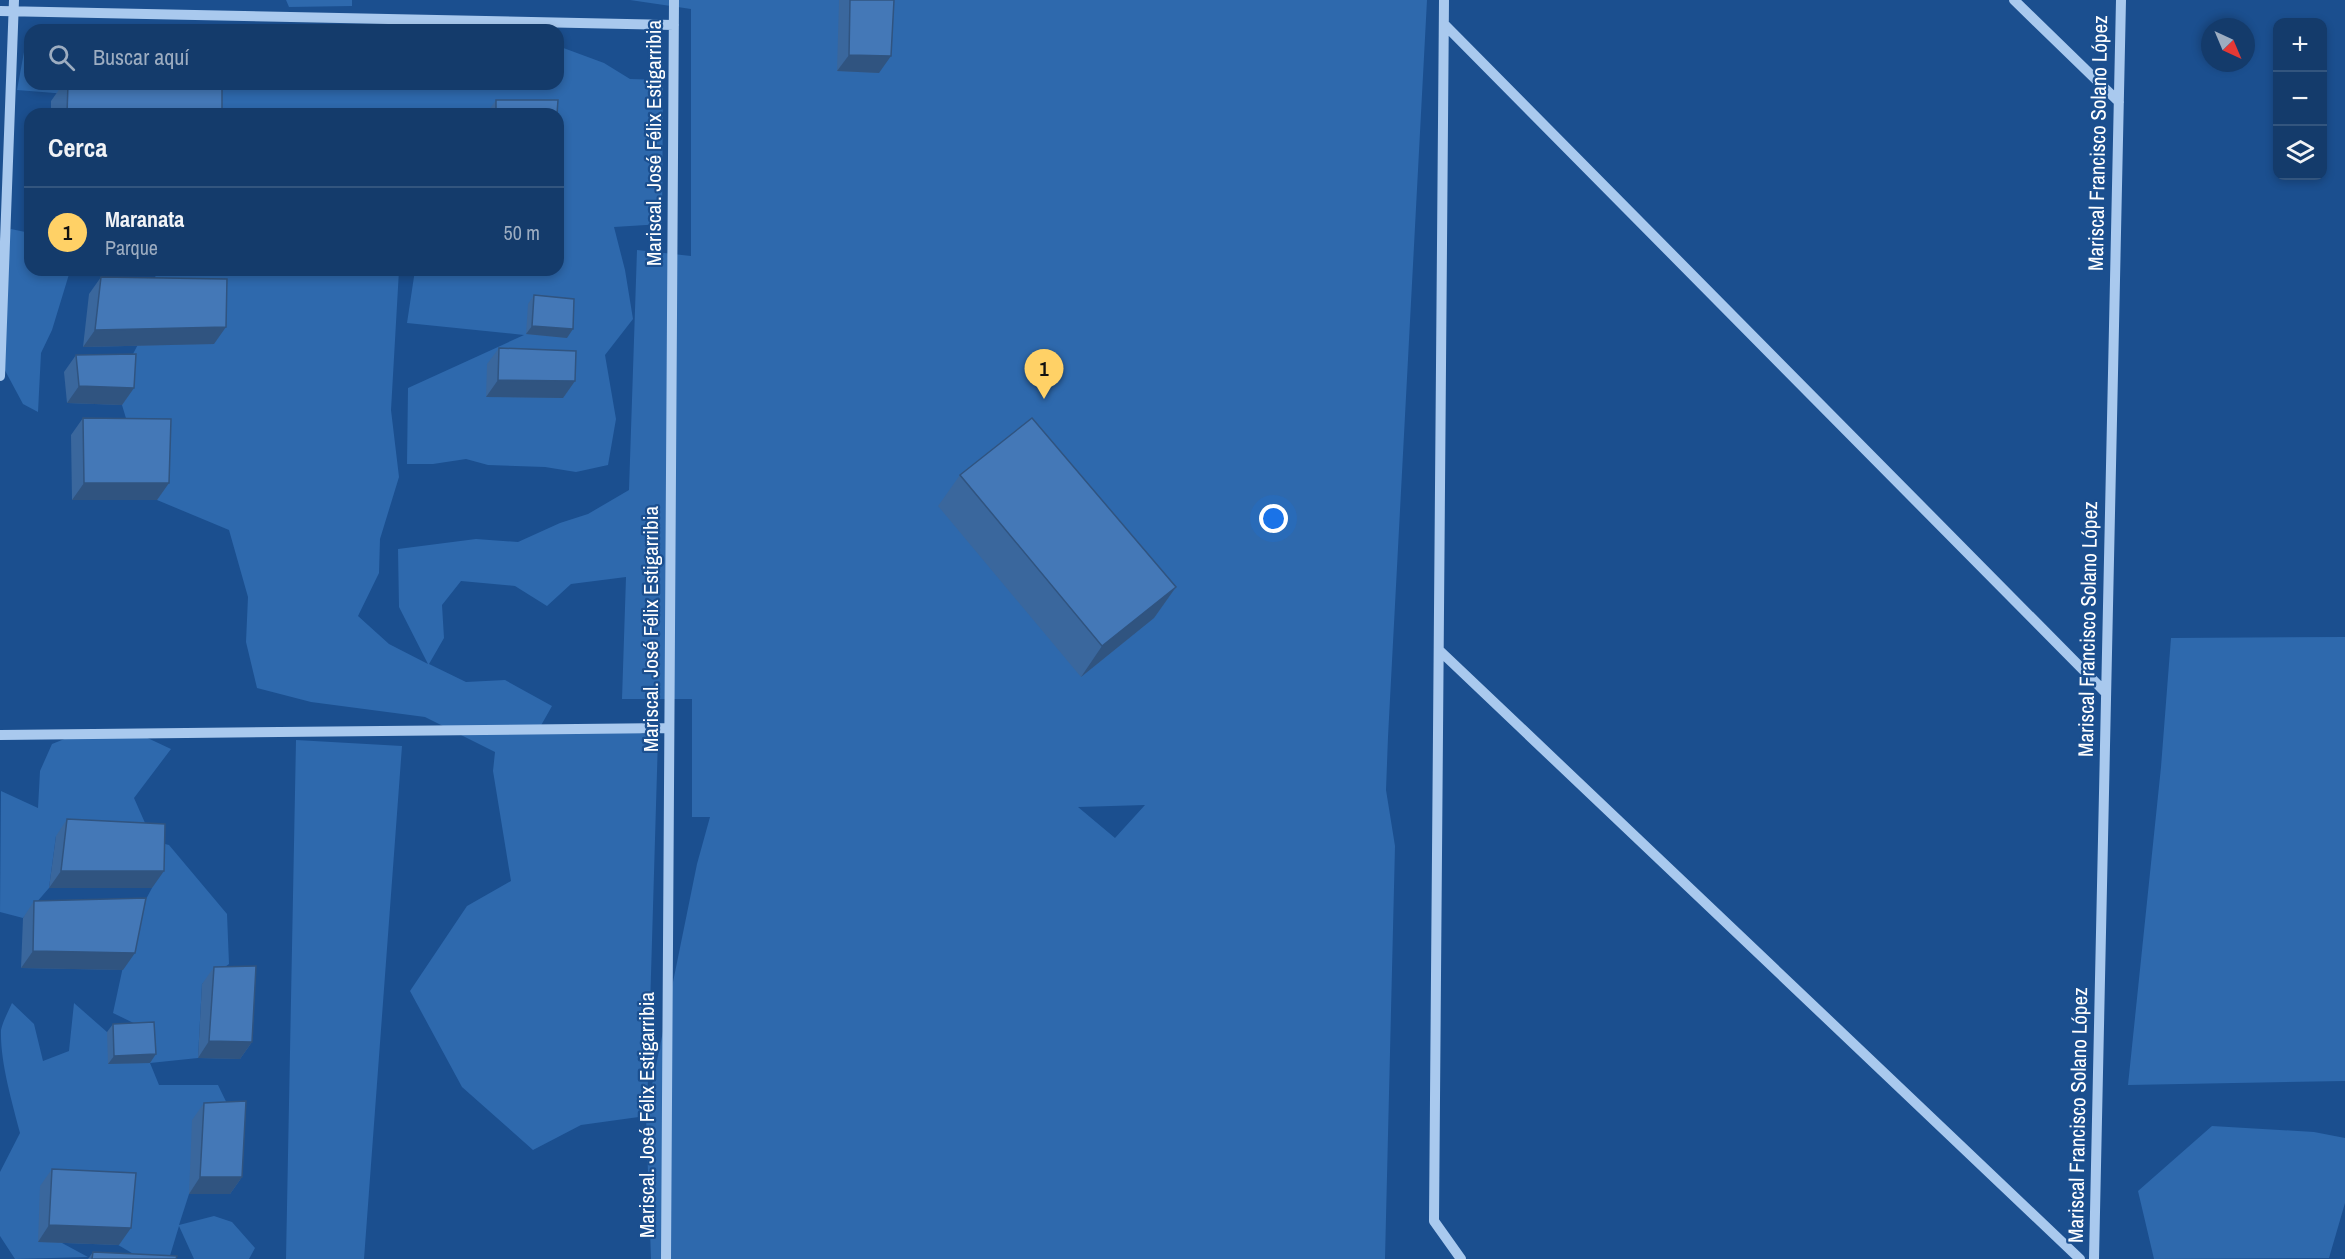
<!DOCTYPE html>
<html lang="es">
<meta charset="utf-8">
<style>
body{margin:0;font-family:"Archivo Narrow",sans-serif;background:#214673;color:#f1f3f6}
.controls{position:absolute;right:18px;top:18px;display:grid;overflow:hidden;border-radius:12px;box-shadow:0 3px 9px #0003}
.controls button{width:54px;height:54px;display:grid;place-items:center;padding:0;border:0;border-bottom:2px solid #33557e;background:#143b6b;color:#f1f3f6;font:30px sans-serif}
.compass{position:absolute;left:2201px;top:18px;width:54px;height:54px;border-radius:50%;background:#143b6b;box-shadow:0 3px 9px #0003;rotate:136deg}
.you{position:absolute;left:1274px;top:519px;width:21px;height:21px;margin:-15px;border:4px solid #fff;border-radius:50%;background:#1a73e8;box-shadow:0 0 0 9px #1a73e833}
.badge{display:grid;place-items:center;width:39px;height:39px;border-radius:50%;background:#ffd166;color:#111;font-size:20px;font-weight:700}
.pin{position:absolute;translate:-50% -50px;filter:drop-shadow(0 2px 3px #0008)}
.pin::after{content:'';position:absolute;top:32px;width:21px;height:18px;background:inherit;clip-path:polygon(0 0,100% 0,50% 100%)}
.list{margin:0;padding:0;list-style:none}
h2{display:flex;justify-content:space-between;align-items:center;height:78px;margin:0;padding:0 24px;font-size:26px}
h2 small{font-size:20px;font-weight:400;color:#9dadc1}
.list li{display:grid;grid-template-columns:39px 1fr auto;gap:18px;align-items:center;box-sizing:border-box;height:90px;padding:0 24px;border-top:2px solid #33557e}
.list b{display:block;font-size:22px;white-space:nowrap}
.list p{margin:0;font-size:20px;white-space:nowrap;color:#9dadc1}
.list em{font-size:20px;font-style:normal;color:#9dadc1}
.icon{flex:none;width:33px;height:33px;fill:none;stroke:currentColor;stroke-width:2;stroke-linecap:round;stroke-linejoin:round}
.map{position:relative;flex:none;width:2345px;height:1259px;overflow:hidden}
.search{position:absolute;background:#143b6b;box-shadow:0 3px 9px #0003;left:24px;top:24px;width:540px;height:66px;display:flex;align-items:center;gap:15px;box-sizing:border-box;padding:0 21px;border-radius:18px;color:#9dadc1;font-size:22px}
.panel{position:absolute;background:#143b6b;box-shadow:0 3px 9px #0003;left:24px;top:108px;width:540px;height:168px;border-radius:18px}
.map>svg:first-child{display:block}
.green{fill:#2e69ad;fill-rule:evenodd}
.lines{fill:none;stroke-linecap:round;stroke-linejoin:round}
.minor{stroke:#a9c9ee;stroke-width:10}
.wall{fill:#3a679d}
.shaded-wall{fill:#305480}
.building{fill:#4478b7;stroke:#305480;stroke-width:1.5}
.labels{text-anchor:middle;stroke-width:4.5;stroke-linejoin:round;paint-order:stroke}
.street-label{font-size:21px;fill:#fff;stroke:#1b4f8f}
</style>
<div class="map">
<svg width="2345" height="1259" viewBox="0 0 2345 1259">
<rect width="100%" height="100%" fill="#1b4f8f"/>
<!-- green -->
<path class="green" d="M286,0H352V6L289,7Z
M630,0H1427L1388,737L1386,790L1395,846L1385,1259H651L646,1116L581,1125L533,1150L462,1087L410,991L467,906L511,881L493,771L495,752L425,717L311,702L257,688L246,642L248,597L229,530L157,500L159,436L131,435L122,405L124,371L164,295L155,278L157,270H399L391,410L399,477L380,539L379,573L358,616L389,644L428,664L399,607L398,549L476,539L518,542L560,523L588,514L629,490L637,250L691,256V9ZM626,577L622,699H692V817H710L697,864L647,1110L658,738L625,729H539L552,706L505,680L466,682L429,664L444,638L442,605L461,581L515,586L547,606L571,584ZM1145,805L1115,838L1078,807Z
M30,46V84H558V46L604,63L630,79L663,80L662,224L614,227L625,270L633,319L605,355L616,419L608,465L576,472L545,467L488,465L466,459L433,464H407L408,388L524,335L407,323L415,270H558V114H205V105L17,90L24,52Z
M11,229L30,233V270L70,271L52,330L41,353L38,412L23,404L1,363L0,238Z
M2345,637V1081L2128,1085L2161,767L2171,638Z
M77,734H139L171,749L134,798L153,841L169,845L227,914L229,964L202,984L198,1058L150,1063L159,1085H218L234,1118L189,1194L179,1225L214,1216L232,1222L255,1248L249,1259H194L179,1226L169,1259H142L40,1199L62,1243L88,1257L15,1259L0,1236V1172L20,1133C12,1102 0,1062 1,1030C3,1021 8,1012 12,1003L34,1024L43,1061L69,1051L74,1003L107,1032L148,1030L113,1013L132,925L152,888L56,836L49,888L23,918L0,912L1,791L38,808L40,771L52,744Z
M296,740L402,746L364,1259H286Z
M2212,1126L2314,1132L2345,1138V1203L2329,1258L2154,1259L2138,1191Z"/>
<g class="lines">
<!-- minor -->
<path class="minor" d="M1444,0L1434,1221L1461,1259
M2014,0L2119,102
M0,11L674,25
M1444,24L2106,693
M0,376L14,0
M1439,650L2080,1259
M0,735L669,728
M666,1259L674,0
M2094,1259L2121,0"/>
</g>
<!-- wall -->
<path class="wall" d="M839,0H894L879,73L837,71Z
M63,84H222V114H51V101Z
M496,100L557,114H486Z
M101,277L214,344L83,347L89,294Z
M534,295L567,338L526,334L528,304Z
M499,348L575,381L563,398L486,397L487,364Z
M76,355L134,388L122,405L67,403L64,372Z
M83,418L169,483L157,500H72L71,435Z
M960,475L1176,587L1154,618L1081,677L938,506Z
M67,819L152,888H49L56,836Z
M34,901L123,970L21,968L23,918Z
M214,967L252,1042L240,1059L198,1058L202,984Z
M113,1024L150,1063L108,1064L107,1032Z
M204,1103L242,1177L230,1194H189L192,1120Z
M52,1169L119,1245L38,1242L40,1186Z
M93,1252L176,1259H88Z"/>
<!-- shaded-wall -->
<path class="shaded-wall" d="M849,55L891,56L879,73L837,71Z
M532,326L573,329L567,338L526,334Z
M226,327L214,344L83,347L95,330Z
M498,380L575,381L563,398L486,397Z
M79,386L134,388L122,405L67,403Z
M84,483H169L157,500H72Z
M1176,587L1154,618L1081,677L1102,646Z
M61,871H164L152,888H49Z
M33,951L135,953L123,970L21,968Z
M209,1041L252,1042L240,1059L198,1058Z
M156,1054L150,1063L108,1064L114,1056Z
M200,1177H242L230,1194H189Z
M49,1225L131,1228L119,1245L38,1242Z"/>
<!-- building -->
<path class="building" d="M850,0H894L891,56L849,55Z
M68,84H222V114H67Z
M496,100H558L557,114H496Z
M101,277L227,279L226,327L95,330Z
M534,295L574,299L573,329L532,326Z
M499,348L576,351L575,381L498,380Z
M136,354L134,388L79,386L76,355Z
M83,418L171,419L169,483H84Z
M1032,418L1176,587L1102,646L960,475Z
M67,819L165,824L164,871H61Z
M146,898L135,953L33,951L34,901Z
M256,966L252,1042L209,1041L214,967Z
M154,1022L156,1054L114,1056L113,1024Z
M246,1101L242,1177H200L204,1103Z
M52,1169L136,1173L131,1228L49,1225Z
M93,1252L177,1256L176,1259H92Z"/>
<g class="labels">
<!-- street labels -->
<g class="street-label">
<text transform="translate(654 143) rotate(-90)" y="7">Mariscal. José Félix Estigarribia</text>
<text transform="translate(2098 143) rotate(-89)" y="7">Mariscal Francisco Solano López</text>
<text transform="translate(651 629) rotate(-90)" y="7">Mariscal. José Félix Estigarribia</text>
<text transform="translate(2088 629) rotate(-89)" y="7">Mariscal Francisco Solano López</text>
<text transform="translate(647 1115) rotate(-90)" y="7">Mariscal. José Félix Estigarribia</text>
<text transform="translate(2078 1115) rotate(-89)" y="7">Mariscal Francisco Solano López</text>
</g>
</g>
</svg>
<div class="controls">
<button>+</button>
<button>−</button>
<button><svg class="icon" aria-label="layers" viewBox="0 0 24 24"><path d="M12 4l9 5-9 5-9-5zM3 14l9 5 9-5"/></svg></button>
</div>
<svg class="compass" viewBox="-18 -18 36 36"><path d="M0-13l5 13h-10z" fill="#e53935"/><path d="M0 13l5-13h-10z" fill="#9dadc1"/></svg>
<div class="you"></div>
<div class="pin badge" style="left:1044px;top:399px">1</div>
<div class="search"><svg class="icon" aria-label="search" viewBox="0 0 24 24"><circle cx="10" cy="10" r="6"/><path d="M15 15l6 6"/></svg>Buscar aquí</div>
<section class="panel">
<h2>Cerca<small></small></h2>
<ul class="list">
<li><span class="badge">1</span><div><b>Maranata</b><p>Parque</p></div><em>50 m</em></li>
</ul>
</section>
</div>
